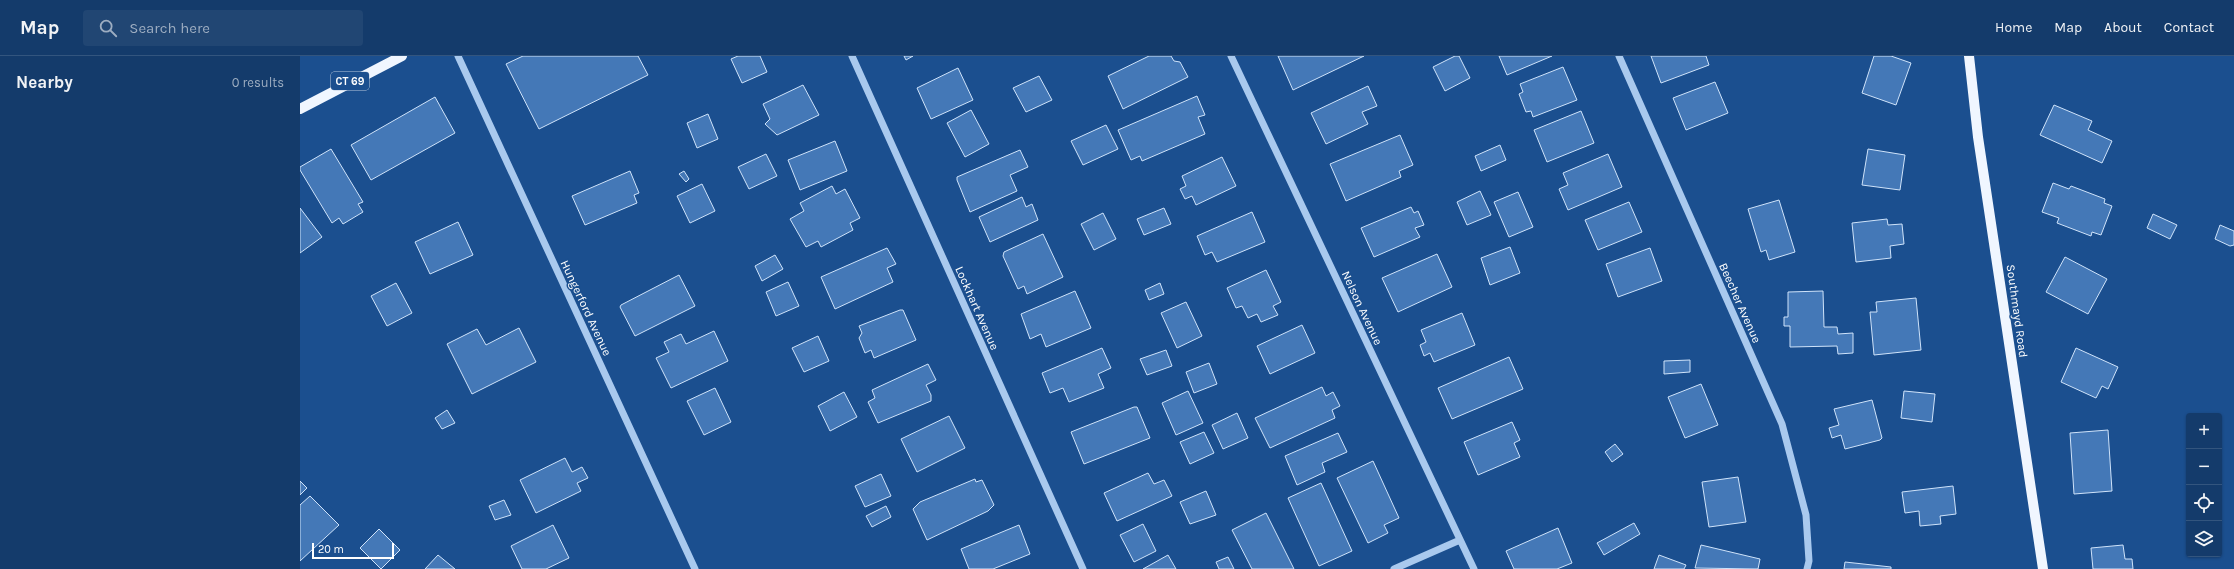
<!DOCTYPE html>
<meta charset="utf-8">
<style>
body{margin:0;font-family:Karla,sans-serif;background:#214673;color:#f1f3f6}
.controls{position:absolute;right:12px;bottom:12px;display:grid;overflow:hidden;border-radius:4px;box-shadow:0 1px 3px #0004}
.controls button{width:36px;height:36px;display:grid;place-items:center;padding:0;border:0;border-bottom:1px solid #33557e;background:#143b6b;color:#f1f3f6;font:20px sans-serif}
.scale{position:absolute;left:12px;bottom:10px;width:82px;box-sizing:border-box;padding-left:4px;border:2px solid #fff;border-top:0;font-size:11px;line-height:14px;white-space:nowrap;color:#fff;-webkit-text-stroke:3px #1b4f8f;paint-order:stroke}
.list{margin:0;padding:0;list-style:none}
h2{display:flex;justify-content:space-between;align-items:center;height:52px;margin:0;padding:0 16px;font-size:17px}
h2 small{font-size:13px;font-weight:400;color:#9dadc1}
.icon{flex:none;width:22px;height:22px;fill:none;stroke:currentColor;stroke-width:2;stroke-linecap:round;stroke-linejoin:round}
.map{position:relative;flex:none;width:1934px;height:513px;overflow:hidden}
header{display:flex;align-items:center;gap:24px;box-sizing:border-box;height:56px;padding:0 20px;background:#143b6b;border-bottom:1px solid #33557e}
header strong{font-size:19px}
nav{display:flex;gap:22px;margin-inline-start:auto;font-size:14px}
.search{width:280px;height:36px;background:#214673;display:flex;align-items:center;gap:10px;box-sizing:border-box;padding:0 14px;border-radius:4px;color:#9dadc1;font-size:15px}
main{display:flex}
aside{flex:1;background:#143b6b}
.map>svg:first-child{display:block}
.building{fill:#4478b7;stroke:#cfe3fa}
.lines{fill:none;stroke-linecap:round;stroke-linejoin:round}
.minor{stroke:#a9c9ee;stroke-width:7}
.major{stroke:#f0f6ff;stroke-width:10}
.labels{text-anchor:middle;stroke-width:3;stroke-linejoin:round;paint-order:stroke}
.shield{fill:#1b4f8f;stroke:#bbcadd;stroke-width:1}
.shield-label{font-size:11px;font-weight:bold;fill:#fff}
.street-label{font-size:12px;fill:#fff;stroke:#1b4f8f}
</style>
<header>
<strong>Map</strong>
<div class="search"><svg class="icon" aria-label="search" viewBox="0 0 24 24"><circle cx="10" cy="10" r="6"/><path d="M15 15l6 6"/></svg>Search here</div>
<nav><a>Home</a><a>Map</a><a>About</a><a>Contact</a></nav>
</header>
<main>
<aside>
<h2>Nearby<small>0 results</small></h2>
<ul class="list">
</ul>
</aside>
<div class="map">
<svg width="1934" height="513" viewBox="0 0 1934 513">
<rect width="100%" height="100%" fill="#1b4f8f"/>
<!-- building -->
<path class="building" d="M223,0H338L348,19L239,73L206,8Z
M438,0H460L467,16L442,27L431,3Z
M604,0H613L606,4Z
M849,0H871L874,5L880,6L888,21L823,53L808,20Z
M978,0H1064L993,34Z
M1155,0H1159L1170,22L1145,35L1133,11Z
M1199,0H1252L1207,19Z
M1351,0H1406L1409,9L1361,27Z
M1574,0H1591L1611,7L1596,49L1562,37Z
M1263,11L1277,44L1233,61L1231,55L1226,56L1219,38L1223,36L1220,28Z
M658,12L673,44L631,63L617,32Z
M739,20L752,44L726,56L713,32Z
M1415,26L1428,57L1386,74L1373,42Z
M503,29L519,59L477,79L465,68L470,63L463,48Z
M1068,30L1077,50L1062,56L1068,68L1026,88L1011,57Z
M897,40L905,59L898,61L905,78L842,105L840,100L831,104L818,74Z
M135,41L155,77L71,124L51,89Z
M1754,49L1792,65L1788,74L1812,85L1802,107L1740,79Z
M671,54L689,88L665,101L647,67Z
M1281,55L1294,87L1247,106L1234,74Z
M408,58L418,83L397,92L387,67Z
M806,69L818,93L783,109L771,85Z
M1100,79L1113,109L1099,115L1101,121L1046,145L1030,108Z
M535,85L547,115L500,134L488,104Z
M1200,89L1206,104L1181,115L1175,100Z
M31,93L63,146L58,148L63,156L43,168L39,162L32,167L0,114V111Z
M1568,93L1605,99L1600,134L1562,129Z
M720,94L728,111L710,119L717,135L670,156L657,124V121Z
M466,98L477,120L449,133L438,111Z
M1308,98L1322,131L1268,154L1259,133L1268,129L1263,117Z
M922,101L936,130L896,149L892,140L885,143L880,133L886,130L882,120Z
M330,115L339,137L334,139L337,147L285,169L272,140Z
M384,115L389,123L386,126L379,118Z
M1753,127L1769,133L1771,130L1805,143L1804,147L1812,150L1801,179L1792,176L1791,180L1757,167L1759,162L1742,156Z
M402,128L415,155L390,167L377,140Z
M532,130L536,138L545,133L560,162L550,167L553,174L521,191L518,185L506,191L490,163L504,155L500,147Z
M1180,135L1191,159L1167,169L1157,146Z
M1218,136L1233,171L1209,181L1194,146Z
M722,141L726,151L732,148L738,164L690,186L679,161Z
M1479,144L1495,196L1469,204L1466,194L1461,196L1448,153Z
M1329,146L1342,176L1298,194L1285,164Z
M1111,151L1114,157L1118,155L1124,169L1115,172L1120,181L1074,201L1061,172Z
M0,152L22,181L0,197Z
M864,152L871,168L844,179L837,163Z
M952,156L965,186L917,206L912,196L905,199L897,180Z
M803,157L816,183L794,194L781,168Z
M1853,158L1877,169L1870,183L1847,172Z
M1587,163L1588,169L1602,168L1604,188L1590,190L1591,202L1556,206L1552,167Z
M158,166L173,199L130,218L115,186Z
M1920,169L1934,175V189L1930,190L1915,183Z
M743,178L763,221L727,238L724,230L718,233L703,200L704,196Z
M1210,191L1220,217L1190,229L1181,202Z
M587,192L596,208L587,212L593,226L535,253L521,221Z
M1350,192L1362,225L1318,241L1306,208Z
M1137,198L1152,231L1098,256L1082,222Z
M475,199L483,213L462,225L455,210Z
M1765,201L1807,223L1788,258L1746,236Z
M966,214L981,246L973,250L978,259L961,266L957,258L948,262L942,250L936,252L927,232Z
M379,219L395,250L335,280L320,251L321,249Z
M488,226L499,250L476,260L466,236Z
M96,227L112,257L87,270L71,240Z
M860,227L864,238L849,244L845,234Z
M775,235L791,272L746,291L741,278L730,283L721,258Z
M1523,235L1524,271H1537L1538,278L1553,277V297L1538,298L1537,290L1490,291V270H1484V261H1488V236Z
M1616,242L1621,294L1574,299L1570,256H1577L1576,246Z
M886,246L902,280L877,292L861,257Z
M600,254H603L616,284L574,302L571,294L565,297L559,282L562,277L559,270Z
M1162,257L1175,289L1134,306L1130,297L1124,300L1120,289L1126,286L1121,274Z
M1002,269L1015,297L970,318L957,290Z
M219,272L236,306L172,338L147,288L177,273L186,289Z
M414,275L428,305L371,332L356,302L369,296L364,286L381,278L386,288Z
M518,280L529,305L504,316L492,292Z
M802,292L811,312L798,318L804,332L769,346L763,332L750,337L742,317Z
M1776,292L1818,311L1808,333L1802,330L1796,342L1761,326Z
M866,294L872,310L847,319L840,303Z
M1209,301L1223,333L1152,363L1138,332Z
M1390,304V316L1364,318V305Z
M909,307L917,328L894,337L886,316Z
M628,308L636,324L626,329L631,339V345L578,367L568,346L575,342L572,334Z
M1401,328L1418,369L1385,382L1368,341Z
M1022,331L1026,340L1033,336L1040,350L1032,354L1035,362L970,392L955,362Z
M415,332L431,366L404,379L387,345Z
M888,335L903,367L876,379L862,347Z
M1604,335L1635,338L1632,366L1601,362Z
M544,336L557,361L530,375L518,350Z
M1572,344L1582,382L1580,384L1545,393L1541,379L1532,382L1529,372L1539,369L1534,353Z
M834,351H837L850,382L784,408L771,376Z
M147,354L155,367L142,373L135,362Z
M937,357L948,382L923,393L912,369Z
M649,360L665,392L617,416L601,383Z
M1212,366L1220,384L1214,387L1220,401L1178,419L1164,386Z
M1808,374L1812,435L1774,438L1770,377Z
M904,376L914,397L890,408L880,386Z
M1038,377L1047,396L1022,407L1025,416L997,429L985,400Z
M1315,388L1323,398L1312,406L1305,396Z
M265,402L272,416L282,411L288,422L277,427L281,435L236,457L220,424Z
M1073,405L1099,462L1084,469L1088,477L1068,487L1037,422Z
M848,417L854,428L864,424L872,440L817,465L804,437Z
M581,418L591,440L565,451L555,430Z
M1438,421L1446,466L1409,471L1402,426Z
M675,423L676,426L682,424L694,449L688,455L627,484L613,453L620,446Z
M0,425L7,432L0,439Z
M1021,427L1052,495L1019,510L988,442Z
M1653,430L1656,458L1640,460L1641,468L1620,470L1619,455L1605,457L1602,436Z
M906,435L916,459L890,468L880,446Z
M10,440L39,469L0,505V449Z
M204,444L211,459L195,464L189,450Z
M586,450L591,461L572,471L566,460Z
M966,457L994,513H952L932,474Z
M1334,467L1340,478L1304,499L1297,487Z
M843,468L856,495L834,506L820,479Z
M253,469L269,502L246,513H222L211,490Z
M719,469L730,498L693,513H669L661,493Z
M1258,472L1272,507L1257,513H1214L1206,495Z
M79,473L100,494L81,513L60,492Z
M1401,489L1460,503L1458,513L1395,512Z
M1823,489L1825,503H1832L1833,513H1793L1791,492Z
M138,499L155,513H125Z
M868,499L876,513H843Z
M1359,499L1386,509L1384,513H1354Z
M928,501L934,513H919L916,506Z
M1545,506L1591,511V513H1544Z"/>
<g class="lines">
<!-- minor -->
<path class="minor" d="M158,0L395,513
M552,0L783,513
M931,0L1174,513
M1319,0L1482,368L1506,459L1509,505L1507,513
M1094,513L1160,484"/>
<!-- major -->
<path class="major" d="M1669,0L1678,81L1743,513
M0,53L102,0"/>
</g>
<g class="labels">
<!-- shield labels -->
<rect class="shield" x="31" y="16" width="38" height="18" rx="3"/>
<g class="shield-label">
<text x="50" y="29">CT 69</text>
</g>
<!-- street labels -->
<g class="street-label">
<text transform="translate(1440 247) rotate(66)" y="4">Beecher Avenue</text>
<text transform="translate(286 252) rotate(65)" y="4">Hungerford Avenue</text>
<text transform="translate(677 252) rotate(66)" y="4">Lockhart Avenue</text>
<text transform="translate(1062 252) rotate(65)" y="4">Nelson Avenue</text>
<text transform="translate(1717 255) rotate(82)" y="4">Southmayd Road</text>
</g>
</g>
</svg>
<div class="controls">
<button>+</button>
<button>−</button>
<button><svg class="icon" aria-label="locate" viewBox="0 0 24 24"><circle cx="12" cy="12" r="6"/><path d="M12 2v4M12 18v4M2 12h4M18 12h4"/></svg></button>
<button><svg class="icon" aria-label="layers" viewBox="0 0 24 24"><path d="M12 4l9 5-9 5-9-5zM3 14l9 5 9-5"/></svg></button>
</div>
<div class="scale">20 m</div>
</div>
</main>
